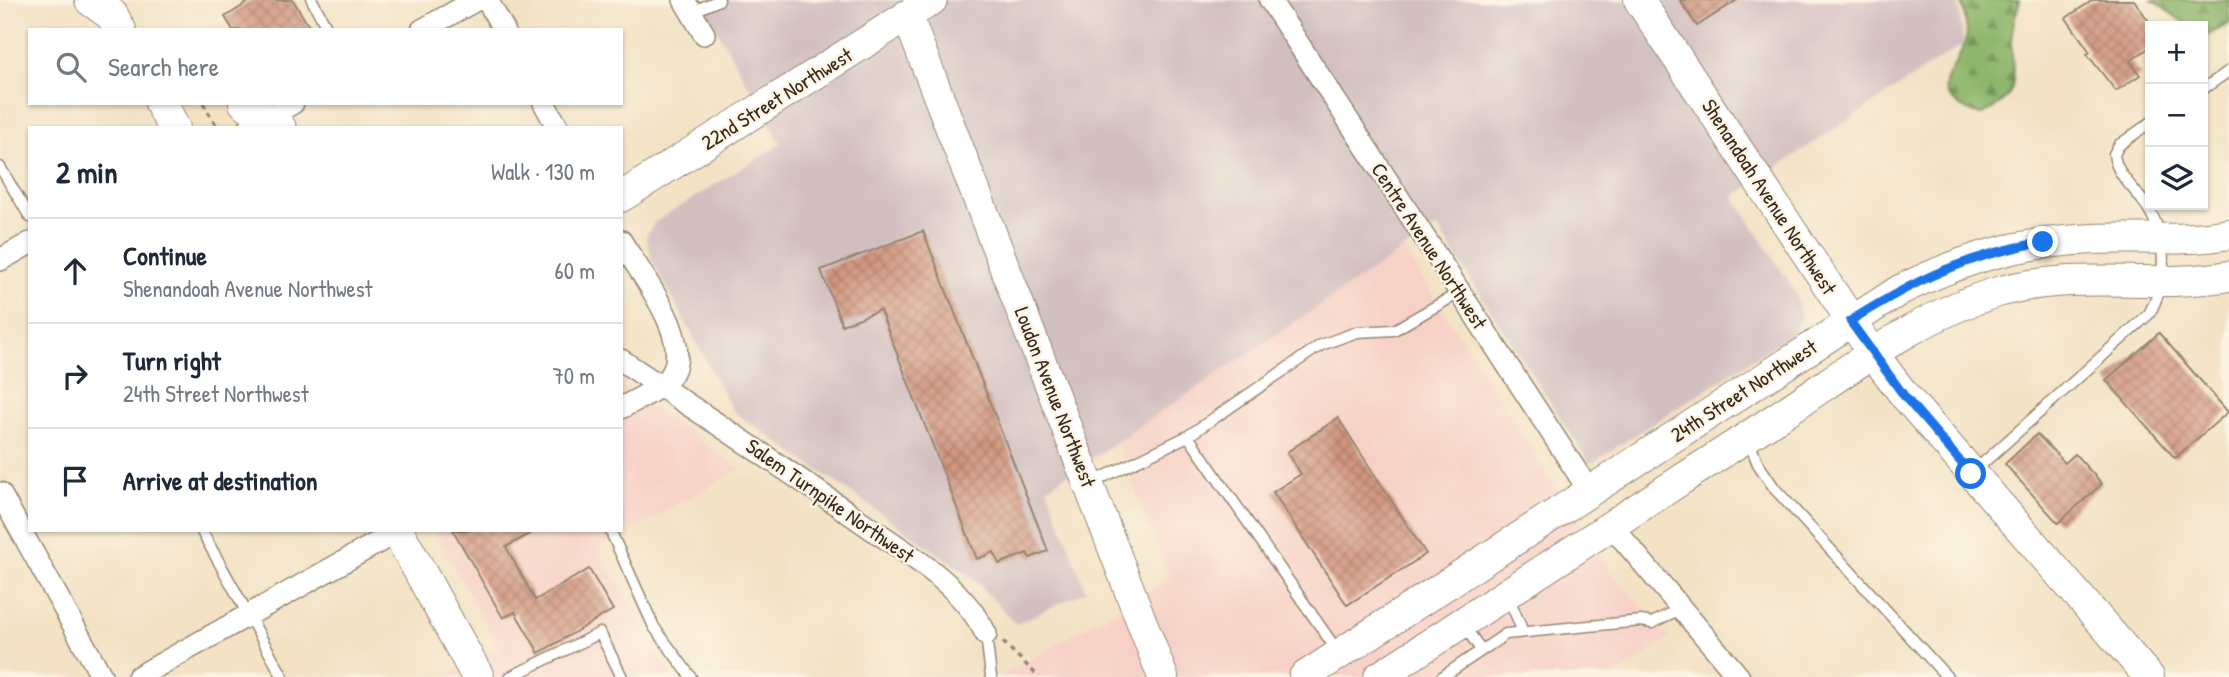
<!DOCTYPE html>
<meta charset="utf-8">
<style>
body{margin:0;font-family:"Patrick Hand",sans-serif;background:#f2f2f3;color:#1f2937}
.controls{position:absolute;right:21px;top:21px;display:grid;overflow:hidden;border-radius:0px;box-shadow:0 2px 5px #0004}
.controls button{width:63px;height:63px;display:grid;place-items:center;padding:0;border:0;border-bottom:2px solid #e0e1e3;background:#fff;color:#1f2937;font:35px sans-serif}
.stop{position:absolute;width:21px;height:21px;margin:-16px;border:5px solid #1a73e8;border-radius:50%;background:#fff}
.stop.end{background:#1a73e8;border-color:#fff;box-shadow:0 2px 7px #0008}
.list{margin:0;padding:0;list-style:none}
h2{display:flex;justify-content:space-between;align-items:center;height:91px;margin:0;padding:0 28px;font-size:30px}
h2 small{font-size:23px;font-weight:400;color:#747a83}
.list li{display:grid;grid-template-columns:46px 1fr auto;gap:21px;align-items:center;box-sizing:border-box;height:105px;padding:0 28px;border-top:2px solid #e0e1e3}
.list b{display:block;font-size:26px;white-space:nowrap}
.list p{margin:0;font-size:23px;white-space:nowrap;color:#747a83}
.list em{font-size:23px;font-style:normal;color:#747a83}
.icon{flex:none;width:38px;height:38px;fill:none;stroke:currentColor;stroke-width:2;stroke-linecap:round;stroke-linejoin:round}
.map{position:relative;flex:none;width:2229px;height:677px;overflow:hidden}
.search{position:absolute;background:#fff;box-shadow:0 2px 5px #0004;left:28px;top:28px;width:595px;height:77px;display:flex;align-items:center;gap:18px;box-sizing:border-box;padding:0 24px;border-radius:0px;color:#747a83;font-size:26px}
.panel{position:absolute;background:#fff;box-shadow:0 2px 5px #0004;left:28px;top:126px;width:595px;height:406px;border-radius:0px}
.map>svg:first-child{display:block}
.built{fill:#f7d1c7}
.industrial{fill:#d2bfc0}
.forest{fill:url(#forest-firs);stroke:#647045;stroke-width:2}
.building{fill:url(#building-cross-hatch)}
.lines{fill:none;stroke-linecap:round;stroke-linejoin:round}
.lane-casing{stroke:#978671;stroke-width:13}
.street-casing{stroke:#978671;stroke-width:24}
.secondary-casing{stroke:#978671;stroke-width:32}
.primary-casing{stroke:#978671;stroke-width:34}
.path{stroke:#978671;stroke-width:3.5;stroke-dasharray:5 5;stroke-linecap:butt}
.lane{stroke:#fff;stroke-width:10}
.street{stroke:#fff;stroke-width:21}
.secondary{stroke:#fff;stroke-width:30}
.primary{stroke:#fff;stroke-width:32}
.route{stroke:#1a73e8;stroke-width:9}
.labels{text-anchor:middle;stroke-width:5;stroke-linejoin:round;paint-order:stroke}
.street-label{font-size:21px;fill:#3b2a1e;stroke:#fcf5e5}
</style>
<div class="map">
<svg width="2229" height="677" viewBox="0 0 2229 677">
<defs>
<pattern id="forest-firs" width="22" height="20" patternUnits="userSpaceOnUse" patternTransform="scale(1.75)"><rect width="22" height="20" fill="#8eb66c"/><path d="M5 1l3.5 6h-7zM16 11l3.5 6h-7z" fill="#759458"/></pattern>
<pattern id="building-cross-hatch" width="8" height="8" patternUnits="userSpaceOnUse" patternTransform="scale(1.75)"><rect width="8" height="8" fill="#d2967f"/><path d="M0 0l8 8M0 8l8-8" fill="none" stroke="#ac7b67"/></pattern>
</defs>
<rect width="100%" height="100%" fill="#fcf5e5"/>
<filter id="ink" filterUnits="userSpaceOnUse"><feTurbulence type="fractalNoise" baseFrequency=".0143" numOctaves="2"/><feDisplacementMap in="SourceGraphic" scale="14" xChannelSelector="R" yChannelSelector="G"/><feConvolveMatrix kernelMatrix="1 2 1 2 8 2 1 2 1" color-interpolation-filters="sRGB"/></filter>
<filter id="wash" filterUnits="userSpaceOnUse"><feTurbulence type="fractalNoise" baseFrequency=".00686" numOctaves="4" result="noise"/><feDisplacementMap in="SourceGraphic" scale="28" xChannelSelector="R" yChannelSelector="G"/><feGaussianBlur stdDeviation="1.57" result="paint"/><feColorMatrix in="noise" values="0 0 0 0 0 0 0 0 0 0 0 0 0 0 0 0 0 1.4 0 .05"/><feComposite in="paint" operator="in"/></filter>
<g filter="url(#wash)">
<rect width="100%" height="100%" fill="#f3e2c4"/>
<!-- built -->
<path class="built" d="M1404,249L1610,571L1670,638L1613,677H999L1170,579L1116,441Z
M621,386L741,469L598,549L672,677H446L499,648L434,530H621Z"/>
<!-- industrial -->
<path class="industrial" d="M700,0H1958L1963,44L1734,196L1796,293L1801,317L1792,334L1590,464L1437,227L1047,488L1086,591L1016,624L971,576L733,411L652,260L646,236L655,222L781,144Z"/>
<!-- forest -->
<path class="forest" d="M1962,0H2020C2017,11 2013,22 2012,33C2008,75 2029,94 1980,115C1919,92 1955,78 1966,39C1969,28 1963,12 1962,0Z
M2152,0H2229V24L2204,37L2203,26H2189Z"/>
<g id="blocks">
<!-- building -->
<path class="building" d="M252,0H293L311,30H233L225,17Z
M1680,0H1737L1697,26Z
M2093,0H2134L2150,23V47L2130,61L2140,75L2116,91L2087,54L2090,52L2066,18Z
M923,231L1048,551L1030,558L1027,553L999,564L994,552L977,559L880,310L842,325L821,270Z
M2159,333L2228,412L2175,458L2106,380Z
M1338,418L1426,554L1347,605L1273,492L1301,474L1287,452Z
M2037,434L2065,463L2075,454L2102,484L2058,523L2005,464Z
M453,530H537L506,547L535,600L589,569L613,610L539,653L515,612L503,618Z"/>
</g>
</g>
<g filter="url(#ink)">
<use href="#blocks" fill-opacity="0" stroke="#978671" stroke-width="2"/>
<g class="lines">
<!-- lane casing -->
<g class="lane-casing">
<path id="lane" d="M312,0L328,30
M692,12L719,0
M2203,89L2229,71
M0,167L30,217
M1188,436L1321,345L1357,332L1394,330L1459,293
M1748,439L1758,464L1775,489L1947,677
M1972,473L2149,314C2169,279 2168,232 2142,200C2131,185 2116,173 2114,154L2119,145L2150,123
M1089,484L1188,436L1338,652
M201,530L283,677
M610,530L654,627L691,677
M1508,596L1523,632
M1463,624L1481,650
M986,634L991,677
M510,677L600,633L622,677
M1442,677L1506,634L1641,621L1652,623L1680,609"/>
</g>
<!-- street casing -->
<g class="street-casing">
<path id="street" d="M487,0L504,30
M684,0L704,34
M1270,0L1590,492
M422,30L476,0
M544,103L558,128
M249,128L293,103
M621,241C640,273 700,347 667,380C655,392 636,400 621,408
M0,260L30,243
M621,360C700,413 779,464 856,518C902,551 960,581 986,634
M0,493L102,677
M1611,525L1739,677
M138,677L400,530"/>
</g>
<!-- secondary casing -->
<g class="secondary-casing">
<path id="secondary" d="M1639,0L1874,355L1905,396L2149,677
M907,15L1163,677
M244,103L281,128
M621,197L932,0
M1304,677L1900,290C1968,257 2018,242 2095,239C2140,237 2184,242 2229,234
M1379,677C1510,591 1641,505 1773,420C1844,374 1916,316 1998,292C2073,270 2153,289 2229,276"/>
</g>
<!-- primary casing -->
<g class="primary-casing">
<path id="primary" d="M91,0L112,15L120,30
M161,103L174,128
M397,530L478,677"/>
</g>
<!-- path -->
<path class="path" d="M203,103L218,128
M1003,642L1039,677"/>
<!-- lane -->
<use href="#lane" class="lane"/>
<!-- street -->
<use href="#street" class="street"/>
<!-- secondary -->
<use href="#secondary" class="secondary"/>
<!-- primary -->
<use href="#primary" class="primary"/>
</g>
</g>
<g class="lines" filter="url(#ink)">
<!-- route -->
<path class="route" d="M1971,474L1905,397L1850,321C1917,279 1965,256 2043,242"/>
</g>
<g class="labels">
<!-- street labels -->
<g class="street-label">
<text transform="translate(777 99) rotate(-32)" y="7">22nd Street Northwest</text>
<text transform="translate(1769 197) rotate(57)" y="7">Shenandoah Avenue Northwest</text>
<text transform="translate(1429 246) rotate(57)" y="7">Centre Avenue Northwest</text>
<text transform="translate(1744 391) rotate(-33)" y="7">24th Street Northwest</text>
<text transform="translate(1055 397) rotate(69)" y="7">Loudon Avenue Northwest</text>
<text transform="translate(830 501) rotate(35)" y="7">Salem Turnpike Northwest</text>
</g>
</g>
</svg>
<div class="controls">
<button>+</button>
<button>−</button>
<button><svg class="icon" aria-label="layers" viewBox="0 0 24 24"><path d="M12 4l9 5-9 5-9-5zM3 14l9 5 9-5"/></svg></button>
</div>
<div class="stop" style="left:1971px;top:474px"></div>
<div class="stop end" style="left:2043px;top:242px"></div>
<div class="search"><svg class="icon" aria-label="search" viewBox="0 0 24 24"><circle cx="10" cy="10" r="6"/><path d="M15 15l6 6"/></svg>Search here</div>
<section class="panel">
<h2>2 min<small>Walk · 130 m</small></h2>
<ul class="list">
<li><svg class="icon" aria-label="ahead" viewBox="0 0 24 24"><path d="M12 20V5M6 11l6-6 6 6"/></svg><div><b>Continue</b><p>Shenandoah Avenue Northwest</p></div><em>60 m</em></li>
<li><svg class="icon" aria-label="right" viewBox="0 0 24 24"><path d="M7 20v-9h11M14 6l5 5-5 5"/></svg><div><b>Turn right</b><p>24th Street Northwest</p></div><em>70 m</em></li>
<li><svg class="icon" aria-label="arrive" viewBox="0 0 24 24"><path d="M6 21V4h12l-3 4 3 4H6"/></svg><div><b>Arrive at destination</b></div></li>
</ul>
</section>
</div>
